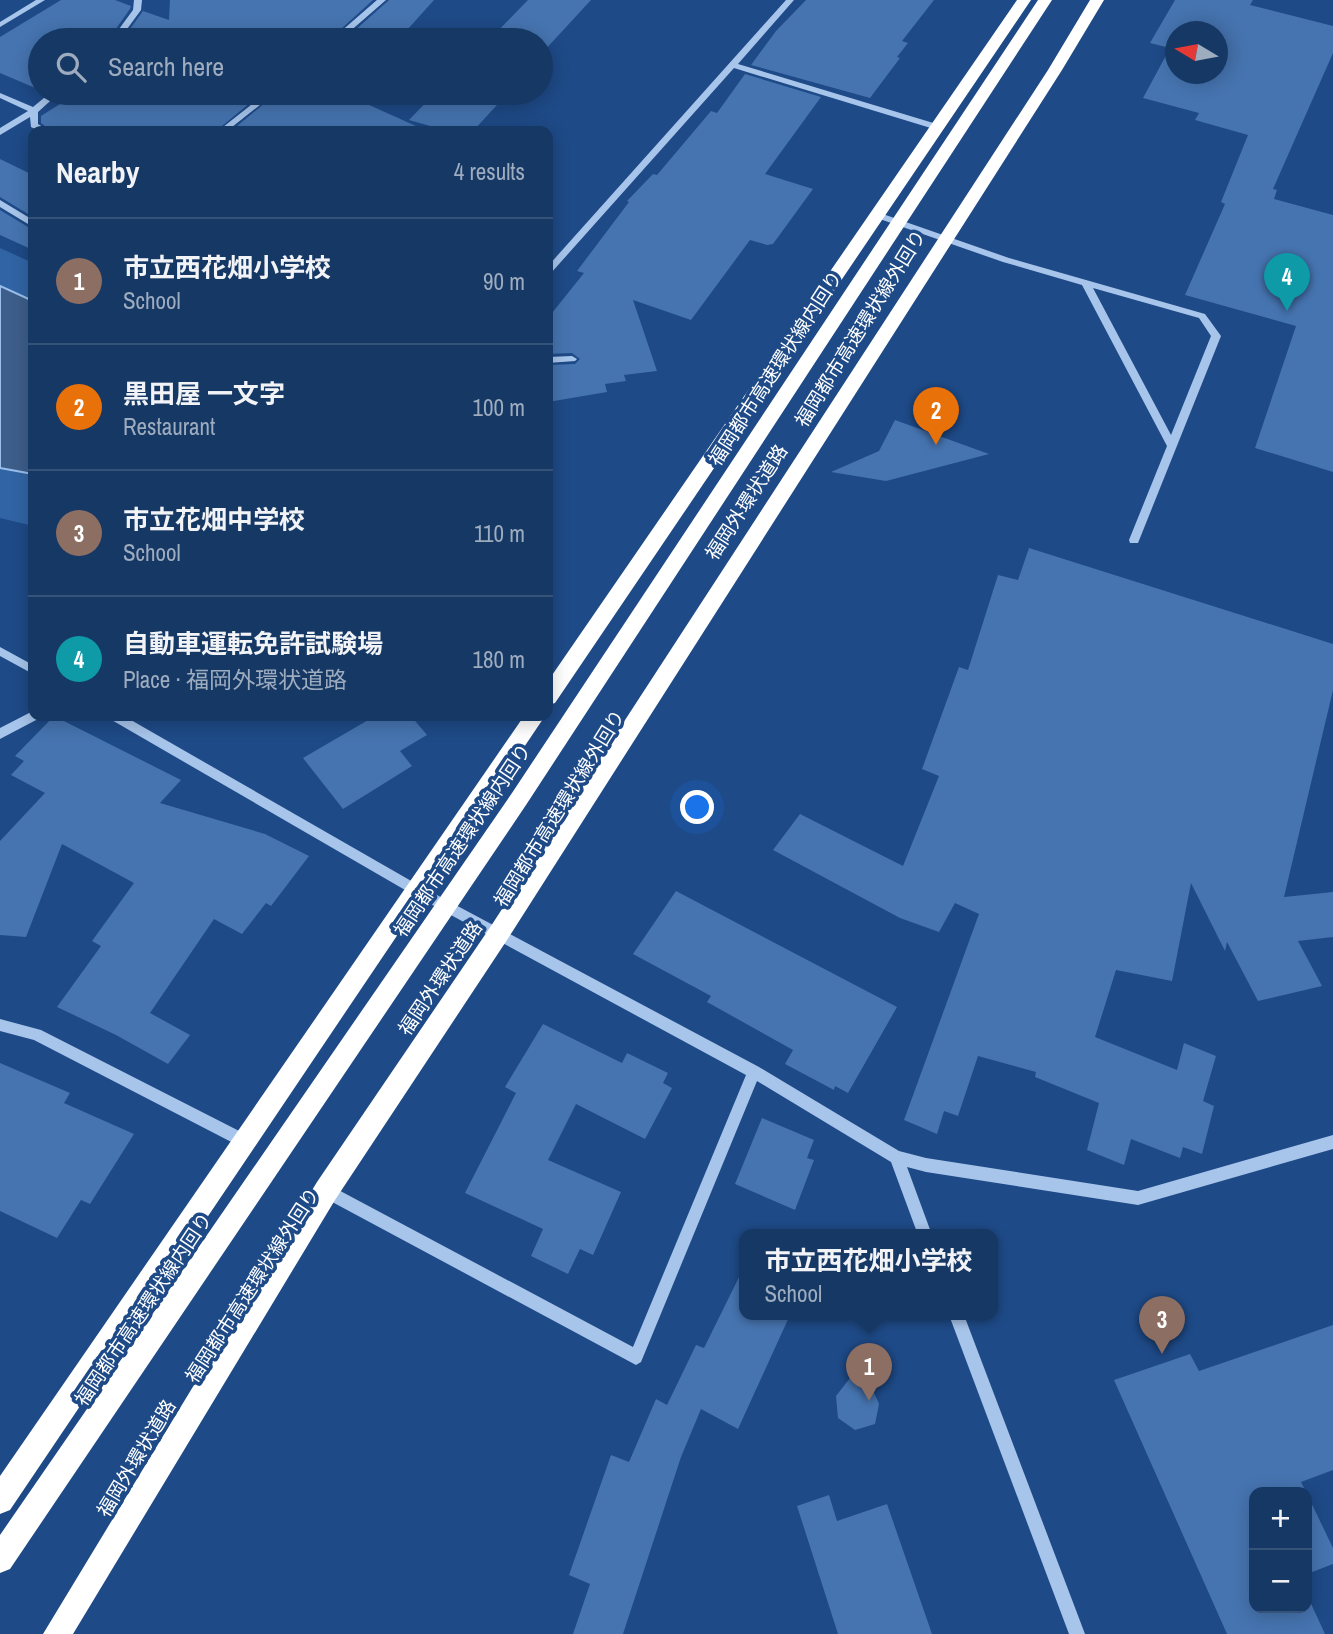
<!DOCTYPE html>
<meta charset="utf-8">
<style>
body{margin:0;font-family:"Archivo Narrow","Noto Sans JP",sans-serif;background:#1f3f6b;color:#f1f3f6}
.controls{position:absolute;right:21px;bottom:21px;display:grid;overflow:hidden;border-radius:14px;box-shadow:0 4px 18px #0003}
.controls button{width:63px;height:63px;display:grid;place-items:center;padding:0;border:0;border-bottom:2px solid #355279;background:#163865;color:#f1f3f6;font:35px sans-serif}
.compass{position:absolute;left:1165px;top:21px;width:63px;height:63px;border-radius:50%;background:#163865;box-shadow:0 4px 18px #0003;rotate:280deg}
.you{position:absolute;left:698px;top:808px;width:24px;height:24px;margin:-18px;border:5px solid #fff;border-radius:50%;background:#1a73e8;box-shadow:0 0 0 10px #1a73e833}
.badge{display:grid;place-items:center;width:46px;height:46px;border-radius:50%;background:#95b2f1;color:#fff;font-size:23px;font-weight:700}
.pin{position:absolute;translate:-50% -58px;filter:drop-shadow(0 2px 4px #0008)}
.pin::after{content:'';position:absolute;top:37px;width:24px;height:21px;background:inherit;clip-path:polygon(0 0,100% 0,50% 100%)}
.popup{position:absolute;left:739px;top:1229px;width:259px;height:91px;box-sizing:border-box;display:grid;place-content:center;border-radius:14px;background:#163865;filter:drop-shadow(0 2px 5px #0005);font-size:23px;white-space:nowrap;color:#9eacbf}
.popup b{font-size:26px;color:#f1f3f6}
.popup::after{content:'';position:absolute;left:50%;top:100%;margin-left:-14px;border:14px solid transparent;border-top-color:#163865}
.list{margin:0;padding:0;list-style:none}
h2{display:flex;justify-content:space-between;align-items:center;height:91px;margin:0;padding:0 28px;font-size:30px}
h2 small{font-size:23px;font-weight:400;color:#9eacbf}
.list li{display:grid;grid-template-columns:46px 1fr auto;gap:21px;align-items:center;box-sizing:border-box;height:126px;padding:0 28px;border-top:2px solid #355279}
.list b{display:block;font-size:26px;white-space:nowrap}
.list p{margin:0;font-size:23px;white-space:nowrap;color:#9eacbf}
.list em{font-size:23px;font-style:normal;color:#9eacbf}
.icon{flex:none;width:38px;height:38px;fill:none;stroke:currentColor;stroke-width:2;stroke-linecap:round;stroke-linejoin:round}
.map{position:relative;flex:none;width:1333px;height:1634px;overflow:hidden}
.search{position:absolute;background:#163865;box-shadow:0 4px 18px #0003;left:28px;top:28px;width:525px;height:77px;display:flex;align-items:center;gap:18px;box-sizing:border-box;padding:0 24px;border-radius:38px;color:#9eacbf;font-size:26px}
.panel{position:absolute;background:#163865;box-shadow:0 4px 18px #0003;left:28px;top:126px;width:525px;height:595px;border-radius:14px}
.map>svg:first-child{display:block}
.green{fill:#3164a5}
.water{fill:#3d5e8a;stroke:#9abfed;stroke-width:2}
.building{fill:#4674b0;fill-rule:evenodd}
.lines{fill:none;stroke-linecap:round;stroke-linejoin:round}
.minor{fill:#a7c5eb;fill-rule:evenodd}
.highway{fill:#fff;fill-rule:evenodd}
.labels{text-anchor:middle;stroke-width:7;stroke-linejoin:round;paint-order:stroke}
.street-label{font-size:19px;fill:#fff;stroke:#1e4a87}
</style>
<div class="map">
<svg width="1333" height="1634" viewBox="0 0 1333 1634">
<rect width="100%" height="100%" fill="#1e4a87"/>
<!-- green -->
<path class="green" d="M0,248L33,263V526L0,518Z"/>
<!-- water -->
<path class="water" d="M0,286L33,301V474L0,468Z"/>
<!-- building -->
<path class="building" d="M61,0H115L131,6L130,9L108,40H40V90L0,73V37Z
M170,0H373L329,40H122L143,11L169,20Z
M389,0H434L398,40H344Z
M528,0H591L543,52L541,40H501L491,38Z
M806,0H934L902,41L908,43L897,57L900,58L870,98L751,65L776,31Z
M1175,0H1253L1250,5L1333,26V53L1273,189L1277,190L1274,199L1333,215V472L1255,448L1296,326L1185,295L1225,204L1221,202L1248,135L1195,120L1199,113L1143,98L1170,48L1150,43ZM1175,32H1217V74H1175Z
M745,74L821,97L765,174L813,189L773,244L767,245L750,240L691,320L633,300L657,371L624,375L626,381L605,384L607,392L548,402V365L575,364L580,359L572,353L548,354V318L584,273L577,271L629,202L627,201L653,174L657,175L711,111L717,113Z
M61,93H262L216,131H51L41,123V116L60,104L58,103L63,100L58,98Z
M277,93H353L356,99L427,131H231Z
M435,93H508L473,131H448L409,120Z
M0,159L33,175V217L0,197Z
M0,210L33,230V250L0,235Z
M895,420L989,454L886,481L831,472L879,451Z
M1029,548L1333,644V690L1284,897L1333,892V937L1298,941L1322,986L1258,1001L1227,942L1225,951L1191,883L1172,981L1116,970L1095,1037L1177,1070L1184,1043L1216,1056L1203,1101L1214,1106L1202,1154L1183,1147L1180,1158L1131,1139L1124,1165L1087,1150L1099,1103L1035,1077L1036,1072L978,1056L958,1116L944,1111L937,1134L904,1120L979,914L955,903L939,932L900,918L773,850L800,814L903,866L939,776L922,769L959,667L968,670L998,575L1018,580Z
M54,716L181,780L160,803L265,834L309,856L271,906L266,903L242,934L214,919L150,1013L190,1035L168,1064L116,1035L57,1007L101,946L92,941L134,883L62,844L26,937L0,935V841L45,793L11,775L24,761L15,756Z
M375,716H411L427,735L400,751L412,766L343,809L303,758Z
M676,891L897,1007L848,1093L835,1086L834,1090L785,1064L793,1050L707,1002L711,996L633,954Z
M543,1024L622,1063L627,1053L668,1073L663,1083L672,1088L645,1139L576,1104L548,1160L621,1192L593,1255L580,1249L568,1274L531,1256L543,1229L465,1193L516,1093L505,1087Z
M0,1063L70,1093L64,1103L134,1134L90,1204L81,1200L57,1238L0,1211Z
M762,1118L814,1140L807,1158L814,1160L795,1210L735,1184Z
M745,1265V1315H790L738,1429L701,1409L681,1457L623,1634H573L590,1584L569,1575L611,1455L629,1462L656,1399L667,1405L696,1345L704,1348Z
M1333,1325V1470L1301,1482L1306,1492H1254V1608H1307V1595L1325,1634H1227L1114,1380L1190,1354L1199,1371Z
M850,1378L871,1386L879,1404L875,1424L855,1430L838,1418L836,1396Z
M1307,1494L1333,1548V1564L1307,1574Z
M829,1495L837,1521L887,1504L932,1634H838L797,1506Z"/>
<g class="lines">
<!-- minor -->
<path class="minor" d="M36,0H45L0,27V22Z
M134,0H142L141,10L119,40H111L133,10Z
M377,0H386L340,40H331Z
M786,0H794L738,64L940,125V129H934L734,68L551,273L548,274V266Z
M0,93L33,107L50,93H59L38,112V124L49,131H39L31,127L30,117L0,135V128L28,111L0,98Z
M266,93H275L227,131H218Z
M0,200L33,220V227L0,207Z
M877,212L1009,258L1205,314L1221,336L1138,543H1130L1129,540L1167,446L1082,285L1003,262L874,217V213ZM1093,288L1199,318L1211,336L1171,435Z
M572,356L577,359L575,361L548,363V357Z
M0,647L33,665V674L0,656Z
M33,711V716H40L38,719L0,739V728Z
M108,716H124L420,886L759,1067L899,1151L926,1158L1138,1191L1333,1135V1149L1138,1205L926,1172L907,1167L932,1235H918L891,1162L757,1081L641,1362L636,1365L321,1196L319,1191L321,1186L326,1184L331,1186L633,1347L746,1075L412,894L110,719Z
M0,1019L41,1030L251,1137L253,1142L251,1147L246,1149L241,1147L34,1040L0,1031Z
M949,1315H964L1085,1634H1069Z"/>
<!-- highway -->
<path class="highway" d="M1017,0H1031L555,703L548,705V681Z
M1038,0H1052L526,805L10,1569L0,1573V1535L512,793Z
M1090,0H1104L1062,70L507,940L335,1200L73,1634H43L317,1182L491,926L1048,70Z
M524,716H545L10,1510L0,1514V1476Z"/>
</g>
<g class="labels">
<!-- street labels -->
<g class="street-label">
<text transform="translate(860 328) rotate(-58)" y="7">福岡都市高速環状線外回り</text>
<text transform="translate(775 368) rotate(-57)" y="7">福岡都市高速環状線内回り</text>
<text transform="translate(746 502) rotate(-57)" y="7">福岡外環状道路</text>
<text transform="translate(559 808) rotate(-58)" y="7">福岡都市高速環状線外回り</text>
<text transform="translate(462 840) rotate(-56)" y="7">福岡都市高速環状線内回り</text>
<text transform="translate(440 978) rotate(-56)" y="7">福岡外環状道路</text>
<text transform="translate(252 1285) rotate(-57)" y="7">福岡都市高速環状線外回り</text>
<text transform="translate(143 1309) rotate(-56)" y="7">福岡都市高速環状線内回り</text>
<text transform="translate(136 1458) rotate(-59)" y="7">福岡外環状道路</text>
</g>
</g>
</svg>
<div class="controls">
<button>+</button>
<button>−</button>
</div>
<svg class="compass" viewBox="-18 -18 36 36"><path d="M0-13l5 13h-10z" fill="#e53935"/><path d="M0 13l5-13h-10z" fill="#9eacbf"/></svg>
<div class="you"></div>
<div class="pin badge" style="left:869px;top:1401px;background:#8d6e63">1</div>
<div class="popup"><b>市立西花畑小学校</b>School</div>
<div class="pin badge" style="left:936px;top:445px;background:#e8710a">2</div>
<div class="pin badge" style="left:1162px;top:1354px;background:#8d6e63">3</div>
<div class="pin badge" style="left:1287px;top:311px;background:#0f9aa8">4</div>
<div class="search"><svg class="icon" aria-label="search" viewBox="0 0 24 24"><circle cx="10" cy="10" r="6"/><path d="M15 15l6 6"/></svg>Search here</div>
<section class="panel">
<h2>Nearby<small>4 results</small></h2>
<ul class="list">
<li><span class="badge" style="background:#8d6e63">1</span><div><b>市立西花畑小学校</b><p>School</p></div><em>90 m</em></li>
<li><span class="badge" style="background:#e8710a">2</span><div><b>黒田屋 一文字</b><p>Restaurant</p></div><em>100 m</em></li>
<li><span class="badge" style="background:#8d6e63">3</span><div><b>市立花畑中学校</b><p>School</p></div><em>110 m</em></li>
<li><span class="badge" style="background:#0f9aa8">4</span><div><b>自動車運転免許試験場</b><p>Place · 福岡外環状道路</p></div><em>180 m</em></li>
</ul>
</section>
</div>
